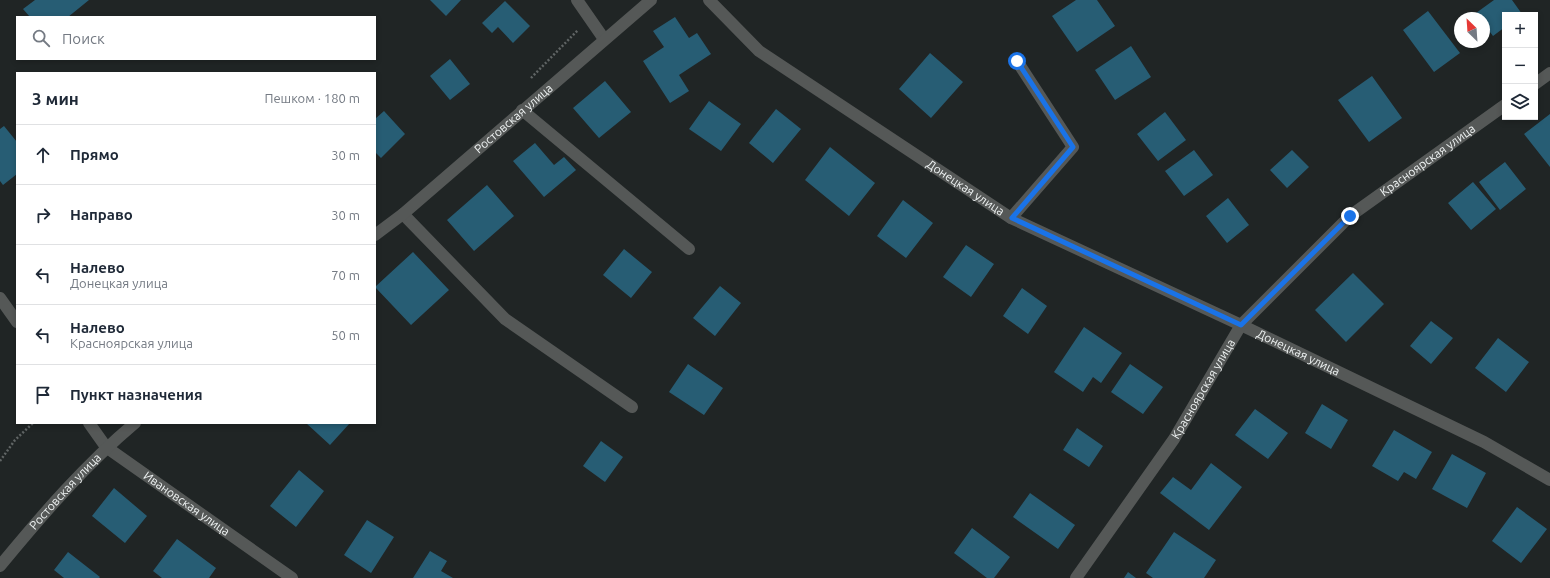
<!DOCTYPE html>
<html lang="ru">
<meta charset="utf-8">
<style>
body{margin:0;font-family:Ubuntu,sans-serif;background:#f6f6f7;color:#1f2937}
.controls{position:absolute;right:12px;top:12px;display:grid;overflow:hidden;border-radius:0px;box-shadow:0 2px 6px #0003}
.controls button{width:36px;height:36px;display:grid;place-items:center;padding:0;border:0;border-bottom:1px solid #e0e1e3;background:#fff;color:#1f2937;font:20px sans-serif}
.compass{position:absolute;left:1454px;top:12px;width:36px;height:36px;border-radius:50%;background:#fff;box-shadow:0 2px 6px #0003;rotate:335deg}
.stop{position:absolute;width:12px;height:12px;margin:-9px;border:3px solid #1a73e8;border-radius:50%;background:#fff}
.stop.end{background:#1a73e8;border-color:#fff;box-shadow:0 1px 4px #0008}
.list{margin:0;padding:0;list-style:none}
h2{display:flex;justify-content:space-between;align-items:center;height:52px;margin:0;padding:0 16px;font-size:17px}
h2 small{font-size:13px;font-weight:400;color:#747a83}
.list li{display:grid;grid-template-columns:26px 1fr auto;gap:12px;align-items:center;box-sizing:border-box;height:60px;padding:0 16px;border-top:1px solid #e0e1e3}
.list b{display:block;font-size:15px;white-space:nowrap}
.list p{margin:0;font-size:13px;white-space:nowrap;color:#747a83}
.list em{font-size:13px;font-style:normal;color:#747a83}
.icon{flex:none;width:22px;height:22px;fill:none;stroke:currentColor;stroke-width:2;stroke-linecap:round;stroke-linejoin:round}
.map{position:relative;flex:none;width:1550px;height:578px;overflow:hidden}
.search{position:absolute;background:#fff;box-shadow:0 2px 6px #0003;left:16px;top:16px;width:360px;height:44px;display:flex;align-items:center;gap:10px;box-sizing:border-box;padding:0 14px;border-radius:0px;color:#747a83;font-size:15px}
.panel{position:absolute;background:#fff;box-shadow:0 2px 6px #0003;left:16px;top:72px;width:360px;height:352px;border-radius:0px}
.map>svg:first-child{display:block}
.building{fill:#275d74}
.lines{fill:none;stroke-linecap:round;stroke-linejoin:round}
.path{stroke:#606565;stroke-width:2.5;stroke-dasharray:2 2;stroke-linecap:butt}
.service{stroke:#555857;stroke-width:12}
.minor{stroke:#555857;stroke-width:12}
.tertiary{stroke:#555857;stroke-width:12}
.route{stroke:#1a73e8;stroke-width:5}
.labels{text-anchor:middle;stroke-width:3;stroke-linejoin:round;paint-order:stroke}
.street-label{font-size:12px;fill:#eff3f3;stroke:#0b0e0e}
</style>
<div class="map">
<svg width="1550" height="578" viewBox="0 0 1550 578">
<rect width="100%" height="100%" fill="#202525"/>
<!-- building -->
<path class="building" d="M35,0H89L68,17H30L23,9Z
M430,0H461L446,16Z
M1076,0H1097L1115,26L1077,52L1052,16Z
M1494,0H1512L1522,14L1505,15V27L1493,36L1484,24V18H1480L1476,13Z
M505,1L530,26L513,43L498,27L492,33L482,23Z
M1428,11L1460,53L1434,72L1403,30Z
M675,17L689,38L697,33L711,54L679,75L689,91L670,103L643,61L664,47L653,31Z
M1131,46L1151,77L1115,100L1095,70Z
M930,53L963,82L931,118L899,89Z
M450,59L470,84L450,100L430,76Z
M1372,76L1402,118L1369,142L1338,100Z
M605,81L631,112L599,138L573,108Z
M709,101L741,124L721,151L689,129Z
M776,109L801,129L773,163L749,143Z
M384,111L405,134L381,158L375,152V119Z
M1165,112L1186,140L1158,161L1137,134Z
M1550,114V167L1524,134Z
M4,126L17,142V174L3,185L0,181V129Z
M535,143L554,165L564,157L576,170L544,197L513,161Z
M830,147L875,183L849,216L805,180Z
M1194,150L1213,175L1184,196L1165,171Z
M1292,150L1309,167L1287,188L1270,170Z
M1505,162L1526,189L1500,210L1479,182Z
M1473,182L1496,209L1471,230L1448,203Z
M487,185L514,216L474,251L447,220Z
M1228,198L1249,225L1227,243L1206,216Z
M903,200L933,223L906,258L877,236Z
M966,245L994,264L971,297L943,277Z
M624,249L652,272L631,298L603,275Z
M413,252L449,290L411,325L375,287Z
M1353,273L1384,304L1346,342L1315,310Z
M720,286L741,303L715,336L693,318Z
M1022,288L1047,306L1028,334L1003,316Z
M1431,321L1453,338L1431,364L1410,346Z
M1084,327L1122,353L1101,383L1093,377L1083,392L1054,372Z
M1498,338L1529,362L1506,392L1475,368Z
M688,364L723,388L704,415L669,392Z
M1130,364L1163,387L1143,414L1111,392Z
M1322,404L1348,420L1331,449L1305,433Z
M1255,409L1288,433L1268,459L1235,435Z
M306,423H350L330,445Z
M1077,428L1103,446L1089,467L1063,450Z
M1394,430L1432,452L1416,479L1404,472L1398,481L1372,466Z
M601,441L623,457L605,482L583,466Z
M1452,454L1486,473L1467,508L1432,489Z
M1211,463L1242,487L1209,530L1160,493L1173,477L1191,490Z
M299,470L324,491L296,527L270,506Z
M114,488L147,516L125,543L92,516Z
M1030,493L1075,525L1058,549L1013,517Z
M1517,507L1547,529L1521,563L1492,541Z
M367,520L394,537L371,573L344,555Z
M972,528L1010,557L994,578H987L954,553Z
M1174,532L1216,560L1204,578H1153L1146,573Z
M177,539L216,568L209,578H162L153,571Z
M430,551L447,561L441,571L453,578H413Z
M68,552L100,577L99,578H64L54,570Z
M1128,572L1136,578H1124Z"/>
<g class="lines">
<!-- path -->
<path class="path" d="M531,78L578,30
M0,461L15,440L33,423"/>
<!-- service -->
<path class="service" d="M522,110L689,249
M403,214L505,319L632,407
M1011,218L1073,147L1017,61"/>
<!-- minor -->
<g class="minor">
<path d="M577,0L604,39"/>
<path id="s1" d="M709,0L759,51L1011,218L1241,325L1484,442L1550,480"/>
<path d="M1535,84L1550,73"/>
<path d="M0,298L17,322"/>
<path id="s2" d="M89,423L106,447L292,578"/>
<path id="s3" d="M1076,578L1174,439L1241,325L1350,216L1505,105"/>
</g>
<!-- tertiary -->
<g class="tertiary">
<path id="s4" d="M375,235L403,214L651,0"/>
<path id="s5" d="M0,566C42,515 85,465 135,423"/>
</g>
</g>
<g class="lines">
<!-- route -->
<path class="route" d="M1017,61L1073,147L1012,218L1241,325L1350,216"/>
</g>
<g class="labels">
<!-- street labels -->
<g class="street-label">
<text dy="4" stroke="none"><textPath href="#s4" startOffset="181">Ростовская улица</textPath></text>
<text dy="4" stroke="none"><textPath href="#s3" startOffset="552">Красноярская улица</textPath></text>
<text dy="4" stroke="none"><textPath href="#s1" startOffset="319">Донецкая улица</textPath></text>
<text dy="4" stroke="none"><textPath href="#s1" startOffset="691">Донецкая улица</textPath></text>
<text dy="4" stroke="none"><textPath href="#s3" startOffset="228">Красноярская улица</textPath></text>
<text dy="4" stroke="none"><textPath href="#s5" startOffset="99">Ростовская улица</textPath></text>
<text dy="4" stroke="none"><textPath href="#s2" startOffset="128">Ивановская улица</textPath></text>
</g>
</g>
</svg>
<div class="controls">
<button>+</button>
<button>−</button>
<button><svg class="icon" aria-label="layers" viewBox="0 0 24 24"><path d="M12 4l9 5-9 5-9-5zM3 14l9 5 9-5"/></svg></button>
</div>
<svg class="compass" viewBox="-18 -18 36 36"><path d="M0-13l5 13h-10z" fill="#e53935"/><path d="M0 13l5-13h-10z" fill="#747a83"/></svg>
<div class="stop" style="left:1017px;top:61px"></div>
<div class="stop end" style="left:1350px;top:216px"></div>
<div class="search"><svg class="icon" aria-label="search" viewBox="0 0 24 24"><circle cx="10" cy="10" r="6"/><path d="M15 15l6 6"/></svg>Поиск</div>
<section class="panel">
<h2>3 мин<small>Пешком · 180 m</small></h2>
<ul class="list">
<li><svg class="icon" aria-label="ahead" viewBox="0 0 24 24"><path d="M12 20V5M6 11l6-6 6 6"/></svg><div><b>Прямо</b></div><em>30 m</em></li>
<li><svg class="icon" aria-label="right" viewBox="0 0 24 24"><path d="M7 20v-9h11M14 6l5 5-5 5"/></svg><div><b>Направо</b></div><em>30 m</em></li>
<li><svg class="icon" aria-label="left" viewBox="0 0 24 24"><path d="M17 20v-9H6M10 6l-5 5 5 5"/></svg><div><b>Налево</b><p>Донецкая улица</p></div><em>70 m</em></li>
<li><svg class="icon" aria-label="left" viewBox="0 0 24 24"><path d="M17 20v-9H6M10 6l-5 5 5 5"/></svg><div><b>Налево</b><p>Красноярская улица</p></div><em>50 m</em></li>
<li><svg class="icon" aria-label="arrive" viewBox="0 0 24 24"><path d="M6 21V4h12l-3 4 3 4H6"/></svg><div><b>Пункт назначения</b></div></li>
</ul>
</section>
</div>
